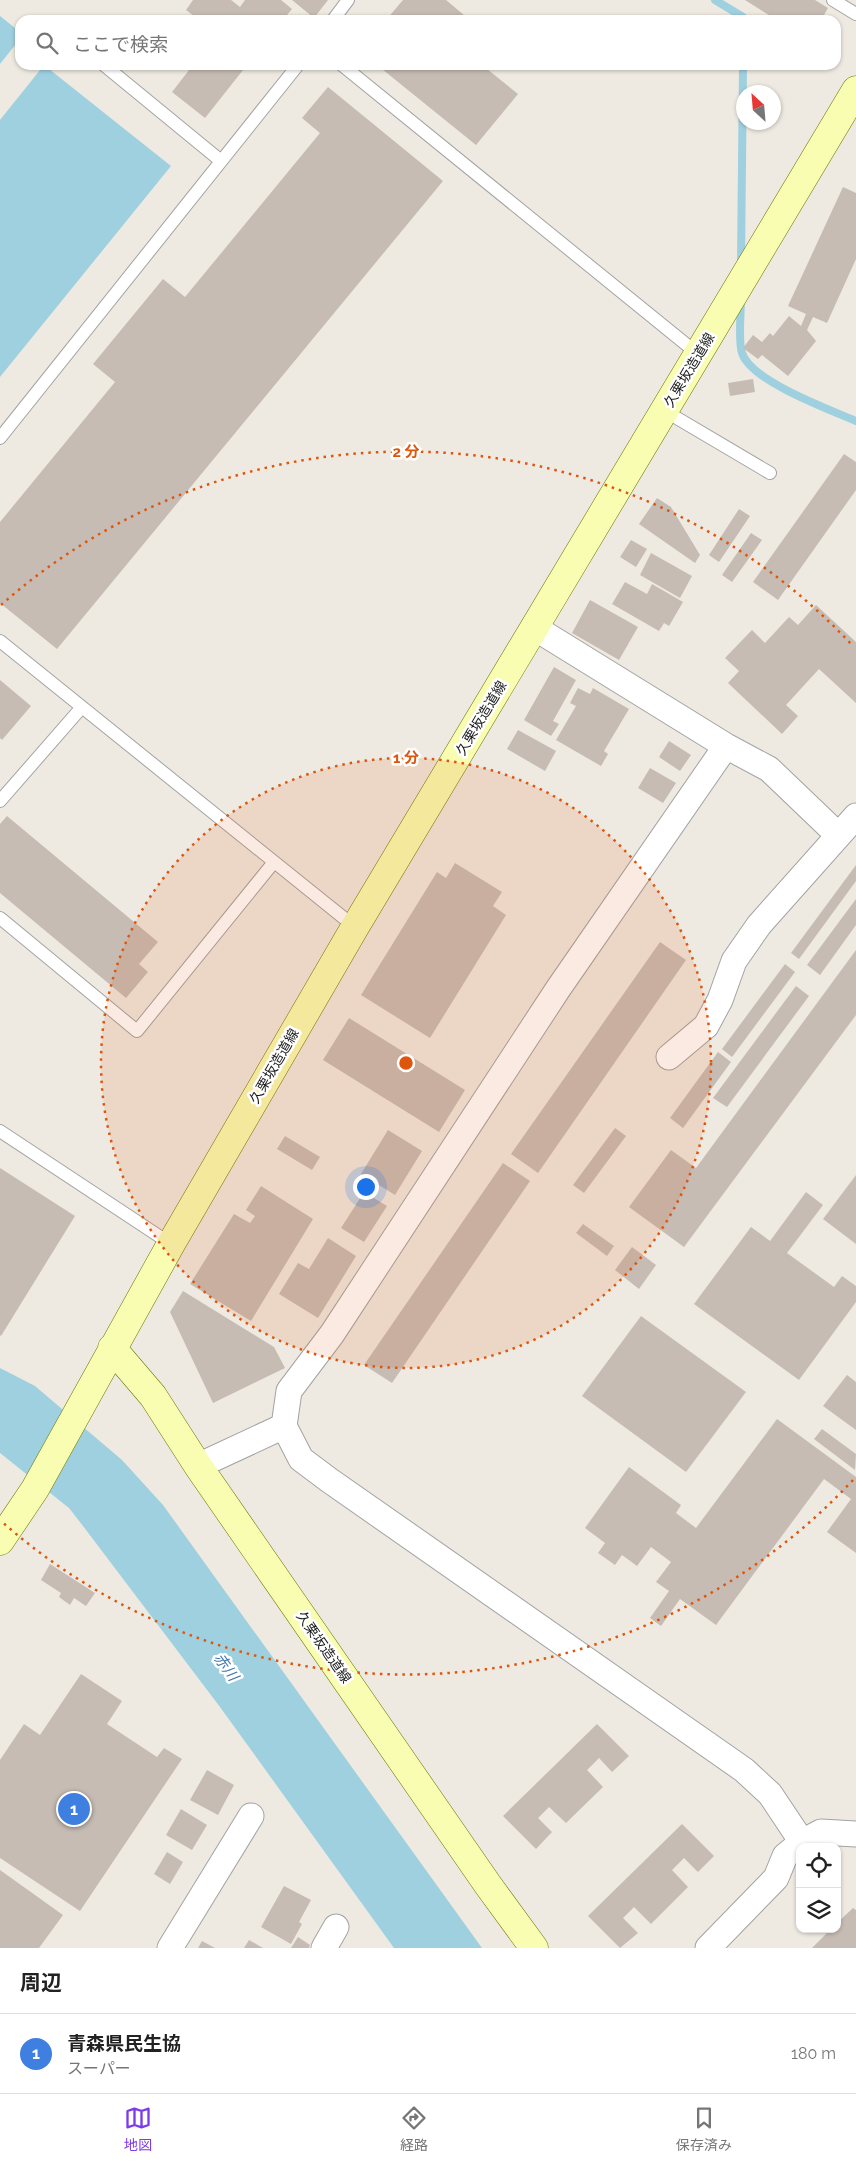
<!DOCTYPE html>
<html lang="ja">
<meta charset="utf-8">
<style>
body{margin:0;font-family:Raleway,"Noto Sans JP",sans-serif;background:#f2f2f2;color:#222}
.controls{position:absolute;right:15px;bottom:15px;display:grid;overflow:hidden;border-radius:10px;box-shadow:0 1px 4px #0004}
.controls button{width:45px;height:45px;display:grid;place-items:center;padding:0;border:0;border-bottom:1px solid #e0e0e0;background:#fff;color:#222;font:25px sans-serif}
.compass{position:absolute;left:736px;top:85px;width:45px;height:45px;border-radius:50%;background:#fff;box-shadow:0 1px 4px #0004;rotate:334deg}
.you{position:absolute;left:365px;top:1186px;width:18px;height:18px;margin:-12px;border:4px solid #fff;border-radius:50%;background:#1a73e8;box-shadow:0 0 0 8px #1a73e833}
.badge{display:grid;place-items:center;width:32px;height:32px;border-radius:50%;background:#7c3aed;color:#fff;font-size:16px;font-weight:700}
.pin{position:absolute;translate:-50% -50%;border:2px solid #fff;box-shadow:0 1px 5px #0006}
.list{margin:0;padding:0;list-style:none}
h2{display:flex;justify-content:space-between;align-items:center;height:65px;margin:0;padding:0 20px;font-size:21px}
h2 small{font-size:16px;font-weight:400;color:#767676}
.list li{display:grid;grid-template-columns:32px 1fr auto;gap:15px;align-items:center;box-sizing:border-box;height:80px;padding:0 20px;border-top:1px solid #e0e0e0}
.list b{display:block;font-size:19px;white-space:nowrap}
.list p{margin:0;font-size:16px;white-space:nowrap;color:#767676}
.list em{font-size:16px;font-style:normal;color:#767676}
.icon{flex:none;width:28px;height:28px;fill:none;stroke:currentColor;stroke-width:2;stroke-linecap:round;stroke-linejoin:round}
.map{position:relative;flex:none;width:856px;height:1948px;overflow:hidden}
.search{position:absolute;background:#fff;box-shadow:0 1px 4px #0004;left:15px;right:15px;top:15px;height:55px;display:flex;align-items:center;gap:12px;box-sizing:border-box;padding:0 18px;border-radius:15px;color:#767676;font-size:19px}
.sheet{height:145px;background:#fff}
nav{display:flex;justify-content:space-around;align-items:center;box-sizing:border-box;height:70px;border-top:1px solid #e0e0e0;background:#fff;font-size:14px;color:#767676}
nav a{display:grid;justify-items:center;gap:2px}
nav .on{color:#7c3aed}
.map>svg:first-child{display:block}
.water{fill:#9fd0df}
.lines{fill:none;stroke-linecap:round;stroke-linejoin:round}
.stream{stroke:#9fd0df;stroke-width:8}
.building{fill:#c6bcb4}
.lane-casing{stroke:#a3a3a3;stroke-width:14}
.street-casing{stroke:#a3a3a3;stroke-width:27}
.secondary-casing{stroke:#687700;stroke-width:29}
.lane{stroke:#fff;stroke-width:12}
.street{stroke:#fff;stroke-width:25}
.secondary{stroke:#f8fdb1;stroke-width:28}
.ring{fill:none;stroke:#de560d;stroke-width:2.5;stroke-dasharray:2.5 5}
.labels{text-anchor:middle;stroke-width:5;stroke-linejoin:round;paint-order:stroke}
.street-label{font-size:14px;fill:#1c1c1c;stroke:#fff}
.water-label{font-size:15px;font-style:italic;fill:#4479b1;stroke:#fff}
.centre{fill:#de560d;stroke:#fff;stroke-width:2.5}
.ring-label{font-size:15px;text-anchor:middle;font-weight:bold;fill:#de560d;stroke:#fff;stroke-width:5;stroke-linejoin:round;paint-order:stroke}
</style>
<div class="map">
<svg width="856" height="1948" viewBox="0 0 856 1948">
<rect width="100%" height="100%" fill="#eeeae1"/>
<!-- water -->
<path class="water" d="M0,16L20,32V39L0,64Z
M44,65L171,166L0,377V120Z
M0,1368L35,1386L122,1460L163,1505L482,1948H394L220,1707L83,1526L69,1508L0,1453Z"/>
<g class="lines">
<!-- stream -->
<path class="stream" d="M715,0L743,17V20
M741,264L743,65
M741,298C741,311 738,342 742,353C751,381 828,409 856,421"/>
</g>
<!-- building -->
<path class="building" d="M193,0H231L240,7L245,0H281L292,9L283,20H199L186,10Z
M292,0H328L314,18Z
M403,0H446L470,20H386Z
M745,0H815L828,8L821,20H777Z
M193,65H247L205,118L172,92Z
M377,65H482L518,94L476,145Z
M328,87L443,181L57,649L0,603V522L115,382L93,364L163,279L185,297L320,133L302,118Z
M843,187L856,193V259L827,323L813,317L807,330L816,341L788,376L762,355L758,359L743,348L753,335L762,342L770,333L773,336L789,316L801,326L806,314L788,306Z
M753,379L755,392L730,396L728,383Z
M844,454L856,462V490L778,600L753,582Z
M657,498L671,507L700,555L695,563L639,524Z
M739,509L750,516L719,562L709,555Z
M751,533L762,540L732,582L722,575Z
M631,540L647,549L636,567L620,557Z
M651,553L692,576L680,598L640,575Z
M625,582L647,594L652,584L683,602L669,626L664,623L659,631L612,604Z
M590,600L638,627L619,660L572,633Z
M816,605L856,642V703L819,669L786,705L798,716L782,734L728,683L739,671L725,658L752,630L765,643L789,617L798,625Z
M554,667L576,680L553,721L559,724L551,736L524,720Z
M0,680L31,706L2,740L0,738Z
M578,688L590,694L593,688L629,709L604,751L608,754L601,766L556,740L576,706L570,703Z
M518,730L556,751L545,771L507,749Z
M669,741L691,755L680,771L659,757Z
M650,768L676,783L663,803L638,788Z
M7,816L158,942L139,964L148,972L126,998L0,893V824Z
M455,863L502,892L493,906L506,915L430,1038L361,995L437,872L446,878Z
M856,865V881L799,959L791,953Z
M856,899V925L820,975L807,965Z
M660,942L686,960L538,1173L511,1154Z
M856,950V1015L684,1247L629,1207L671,1150L696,1168Z
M785,964L795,972L732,1057L722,1049Z
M796,986L809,996L727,1107L713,1098Z
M349,1018L465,1090L439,1132L323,1060Z
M718,1052L731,1062L683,1128L670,1118Z
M615,1128L626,1136L584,1193L573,1185Z
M388,1130L422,1151L395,1195L361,1174Z
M285,1136L320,1157L312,1170L277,1149Z
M503,1163L530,1181L392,1383L364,1365Z
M0,1168L75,1216L1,1336L0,1335Z
M856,1175V1244L823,1219Z
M261,1186L313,1219L251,1321L190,1284L234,1214L250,1223L255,1216L246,1210Z
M364,1192L387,1206L364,1242L341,1228Z
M806,1192L823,1205L787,1253L834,1287L842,1276L856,1286V1302L799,1380L694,1304L751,1227L770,1241Z
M583,1224L614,1246L607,1256L576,1233Z
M328,1238L356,1256L318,1318L279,1294L298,1263L309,1269Z
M632,1247L656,1265L639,1289L615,1270Z
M183,1291L274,1347L285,1368L213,1403L170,1312Z
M641,1316L746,1392L686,1472L582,1396Z
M847,1375L856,1382V1430L823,1406Z
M777,1419L856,1477V1553L827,1532L851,1499L824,1479L716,1625L680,1599L661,1626L650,1618L669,1591L656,1582L671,1562L651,1547L637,1566L622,1555L615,1565L598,1553L605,1543L585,1528L629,1467L681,1505L676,1513L696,1528Z
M822,1429L856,1454L855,1470L814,1439Z
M50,1564L95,1593L86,1606L74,1598L70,1605L59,1597L61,1593L41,1580Z
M81,1674L122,1701L107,1724L157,1757L164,1748L182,1759L80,1911L0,1858V1760L24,1724L40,1735Z
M597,1724L629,1756L612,1772L599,1758L587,1770L603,1787L566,1823L549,1807L538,1818L552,1832L536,1849L503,1816Z
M207,1770L234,1785L218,1815L190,1800Z
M181,1809L207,1825L192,1850L166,1835Z
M682,1824L714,1856L698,1872L684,1858L672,1870L688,1887L651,1924L634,1907L623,1918L638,1933L620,1948L588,1916Z
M167,1852L183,1862L170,1884L154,1874Z
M0,1870L63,1915L39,1948H0Z
M284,1886L311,1900L299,1922L302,1924L291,1944L261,1927Z
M853,1908L856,1910V1948H812L831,1929H837V1923Z
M298,1937L310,1945L309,1948H291Z
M249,1940L263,1948H244Z
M202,1941L215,1948H198Z"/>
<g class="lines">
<!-- lane casing -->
<g class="lane-casing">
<path id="lane" d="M833,0L856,14
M333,20L348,0
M104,65L221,161
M342,65L698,354
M665,411L770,473
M0,438L298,65
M0,641L355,927
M0,801L82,707
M0,918L137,1031L274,862
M0,1131L171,1244"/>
</g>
<!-- street casing -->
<g class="street-casing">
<path id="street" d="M535,628L726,746L769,769L838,835
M726,746L558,989L332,1334L289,1391L284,1426L301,1459L329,1480L744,1770L770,1794L802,1842
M669,1057L706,1026L720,1000L734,961L759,925L856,816
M198,1466L284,1426
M170,1948L251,1816
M324,1948L336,1927
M708,1948L776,1878L785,1856L802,1842L821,1832L856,1834"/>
</g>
<!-- secondary casing -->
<g class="secondary-casing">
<path id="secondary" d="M112,1348L153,1396L198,1466L488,1885L534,1948
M0,1541L35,1489L171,1244L355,927L856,90"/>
</g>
<!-- lane -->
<use href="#lane" class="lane"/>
<!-- street -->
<use href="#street" class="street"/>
<!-- secondary -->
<use href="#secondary" class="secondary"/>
</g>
<!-- distance rings -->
<circle cx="406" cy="1063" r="305" fill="#de560d" fill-opacity=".12"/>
<g class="ring">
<circle cx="406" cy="1063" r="305"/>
<path d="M853 1480A611 611 0 0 1 1 1521M1 605A611 611 0 0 1 853 646"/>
</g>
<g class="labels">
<!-- street labels -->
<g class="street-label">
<text transform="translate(689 370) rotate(-59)" y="5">久栗坂造道線</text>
<text transform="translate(481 718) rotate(-59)" y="5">久栗坂造道線</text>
<text transform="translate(274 1066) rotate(-60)" y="5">久栗坂造道線</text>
<text transform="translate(324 1647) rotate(55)" y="5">久栗坂造道線</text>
</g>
<!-- water labels -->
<g class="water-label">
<text transform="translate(226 1667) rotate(54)" y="5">赤川</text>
</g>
</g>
<circle cx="406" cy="1063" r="8" class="centre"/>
<g class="ring-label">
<text x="406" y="457">2 分</text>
<text x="406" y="763">1 分</text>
</g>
</svg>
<div class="controls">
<button><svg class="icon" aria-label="locate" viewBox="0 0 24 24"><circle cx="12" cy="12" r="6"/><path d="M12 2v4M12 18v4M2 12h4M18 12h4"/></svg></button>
<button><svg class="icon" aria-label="layers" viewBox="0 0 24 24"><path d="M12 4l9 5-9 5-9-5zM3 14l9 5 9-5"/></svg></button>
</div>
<svg class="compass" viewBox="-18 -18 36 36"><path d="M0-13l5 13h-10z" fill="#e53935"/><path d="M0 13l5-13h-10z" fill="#767676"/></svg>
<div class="you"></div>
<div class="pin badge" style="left:74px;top:1809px;background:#3f7fe0">1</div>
<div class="search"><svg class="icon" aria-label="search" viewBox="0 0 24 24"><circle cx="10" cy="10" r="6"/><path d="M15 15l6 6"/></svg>ここで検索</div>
</div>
<section class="sheet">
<h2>周辺<small></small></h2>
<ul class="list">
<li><span class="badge" style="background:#3f7fe0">1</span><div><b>青森県民生協</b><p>スーパー</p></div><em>180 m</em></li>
</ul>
</section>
<nav>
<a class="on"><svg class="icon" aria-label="map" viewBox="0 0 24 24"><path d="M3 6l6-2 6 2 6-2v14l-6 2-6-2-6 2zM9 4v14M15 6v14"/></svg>地図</a>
<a><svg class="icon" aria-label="directions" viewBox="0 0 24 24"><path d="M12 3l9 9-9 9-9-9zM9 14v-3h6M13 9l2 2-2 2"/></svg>経路</a>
<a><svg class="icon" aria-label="saved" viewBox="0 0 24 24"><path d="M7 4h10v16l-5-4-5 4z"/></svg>保存済み</a>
</nav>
